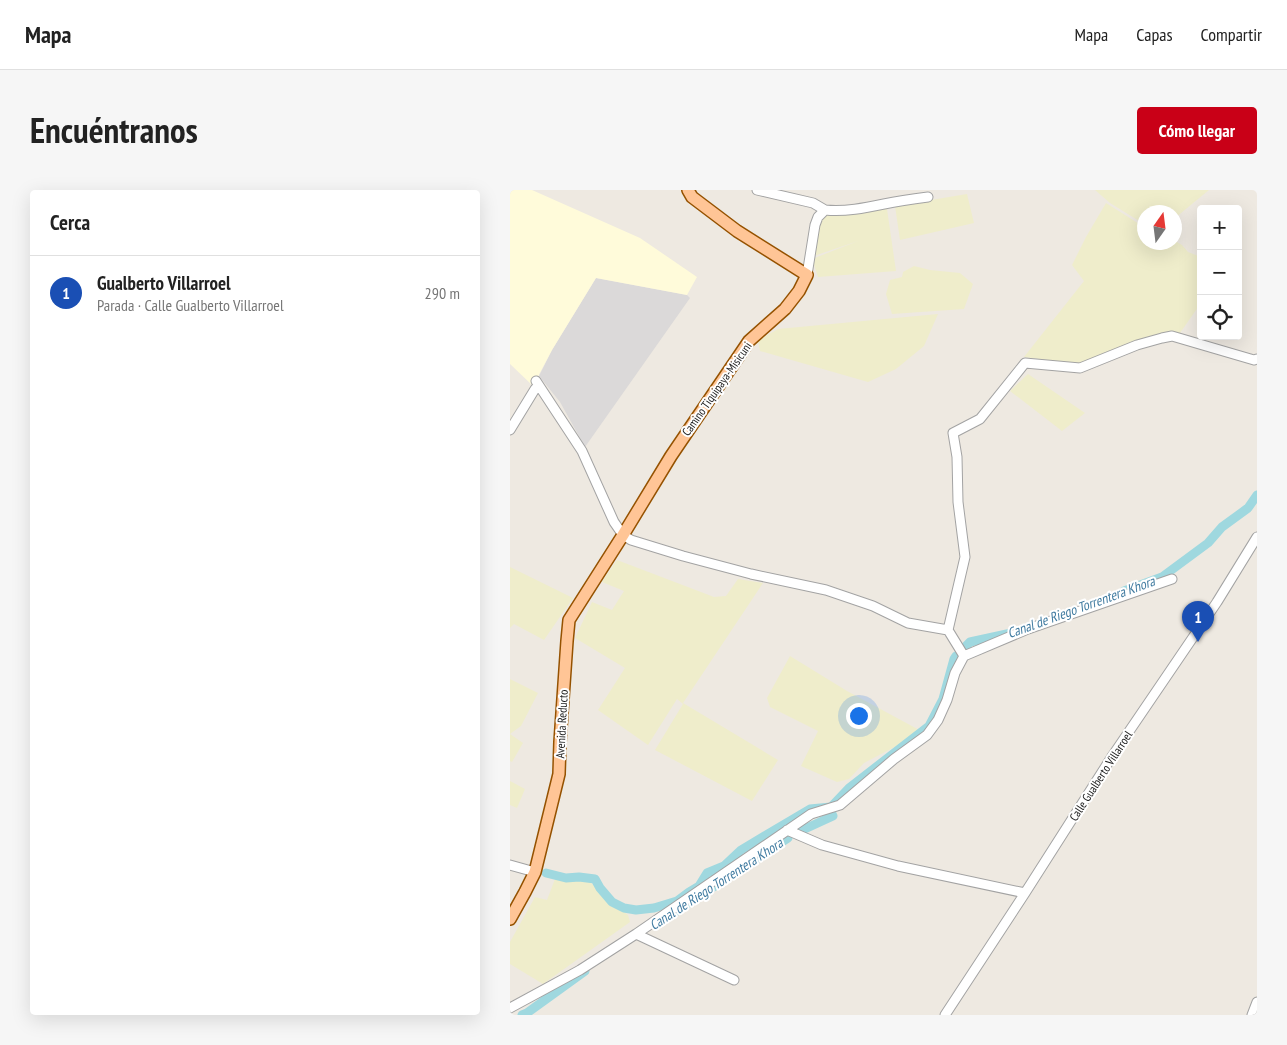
<!DOCTYPE html>
<html lang="es">
<meta charset="utf-8">
<style>
body{margin:0;font-family:"PT Sans Narrow",sans-serif;background:#f6f6f6;color:#222}
.controls{position:absolute;right:15px;top:15px;display:grid;overflow:hidden;border-radius:5px;box-shadow:0 5px 20px #0002}
.controls button{width:45px;height:45px;display:grid;place-items:center;padding:0;border:0;border-bottom:1px solid #e0e0e0;background:#fff;color:#222;font:25px sans-serif}
.compass{position:absolute;left:627px;top:15px;width:45px;height:45px;border-radius:50%;background:#fff;box-shadow:0 5px 20px #0002;rotate:14deg}
.you{position:absolute;left:348px;top:525px;width:18px;height:18px;margin:-12px;border:4px solid #fff;border-radius:50%;background:#1a73e8;box-shadow:0 0 0 8px #1a73e833}
.badge{display:grid;place-items:center;width:32px;height:32px;border-radius:50%;background:#c90017;color:#fff;font-size:16px;font-weight:700}
.pin{position:absolute;translate:-50% -41px;filter:drop-shadow(0 1px 2px #0008)}
.pin::after{content:'';position:absolute;top:26px;width:18px;height:15px;background:inherit;clip-path:polygon(0 0,100% 0,50% 100%)}
.list{margin:0;padding:0;list-style:none}
h2{display:flex;justify-content:space-between;align-items:center;height:65px;margin:0;padding:0 20px;font-size:21px}
h2 small{font-size:16px;font-weight:400;color:#767676}
.list li{display:grid;grid-template-columns:32px 1fr auto;gap:15px;align-items:center;box-sizing:border-box;height:75px;padding:0 20px;border-top:1px solid #e0e0e0}
.list b{display:block;font-size:19px;white-space:nowrap}
.list p{margin:0;font-size:16px;white-space:nowrap;color:#767676}
.list em{font-size:16px;font-style:normal;color:#767676}
.icon{flex:none;width:28px;height:28px;fill:none;stroke:currentColor;stroke-width:2;stroke-linecap:round;stroke-linejoin:round}
.map{position:relative;flex:none;width:747px;height:825px;overflow:hidden;border-radius:5px}
header{display:flex;align-items:center;gap:30px;box-sizing:border-box;height:70px;padding:0 25px;background:#fff;border-bottom:1px solid #e0e0e0}
header strong{font-size:24px}
nav{display:flex;gap:28px;margin-inline-start:auto;font-size:18px}
.intro{display:flex;align-items:center;justify-content:space-between;box-sizing:border-box;height:120px;padding:0 30px}
h1{margin:0;font-size:35px}
.button{padding:12px 22px;border-radius:5px;background:#c90017;color:#fff;font-size:18px;font-weight:700}
main{display:flex;gap:30px;padding:0 30px}
aside{flex:1;background:#fff;border-radius:5px;box-shadow:0 5px 20px #0002}
.map>svg:first-child{display:block}
.residential{fill:#dbd9d9}
.education{fill:#fffbda}
.farmland{fill:#efedcb}
.lines{fill:none;stroke-linecap:round;stroke-linejoin:round}
.canal{stroke:#9fd8df;stroke-width:9}
.minor-casing{stroke:#a3a3a3;stroke-width:11}
.major-casing{stroke:#955200;stroke-width:14}
.minor{stroke:#fff;stroke-width:9}
.major{stroke:#ffc596;stroke-width:11}
.labels{text-anchor:middle;stroke-width:4;stroke-linejoin:round;paint-order:stroke}
.street-label{font-size:12px;fill:#1c1c1c;stroke:#fff}
.water-label{font-size:14px;font-style:italic;fill:#407ba0;stroke:#fff}
</style>
<header>
<strong>Mapa</strong>
<nav><a>Mapa</a><a>Capas</a><a>Compartir</a></nav>
</header>
<div class="intro"><h1>Encuéntranos</h1><a class="button">Cómo llegar</a></div>
<main>
<aside>
<h2>Cerca<small></small></h2>
<ul class="list">
<li><span class="badge" style="background:#1a4fb4">1</span><div><b>Gualberto Villarroel</b><p>Parada · Calle Gualberto Villarroel</p></div><em>290 m</em></li>
</ul>
</aside>
<div class="map">
<svg width="747" height="825" viewBox="0 0 747 825">
<rect width="100%" height="100%" fill="#eee9e1"/>
<!-- residential -->
<path class="residential" d="M86,88L177,105L180,108L75,257L50,212L29,186L42,160Z"/>
<!-- education -->
<path class="education" d="M0,0H22L130,48L187,87L177,105L86,88L42,160L23,196L0,174Z"/>
<!-- farmland -->
<path class="farmland" d="M585,0H699L665,28L664,22H634V34L600,13Z
M457,4L464,33L390,50L385,16Z
M596,13L634,37V52H664L665,51L672,55L678,62L691,67V113L670,143L648,144L569,174L514,167L574,91L562,75L576,47Z
M377,19L386,81L308,87L302,69L348,51L301,67L313,24Z
M404,76L420,80L450,83L463,94L454,119L382,124L376,104L380,90L392,87L393,82Z
M428,124L414,156L386,179L358,192L250,161L248,151L252,148L268,139Z
M518,184L575,223L552,241L500,201Z
M107,370L204,407L216,406L228,389L253,393L173,513L268,570L242,611L145,560L173,514L167,509L138,555L88,520L115,478L65,448L82,412L102,420L114,401L92,392Z
M0,377L63,408L34,450L4,434L0,438Z
M280,466L337,501L413,542L354,573L339,589L327,592L291,576L308,541L260,517L257,508Z
M0,489L28,503L11,536L0,544L13,553L2,572L0,571Z
M0,591L15,599L7,618L0,615Z
M45,689L79,691L103,714L118,725L120,732L33,794L0,774V752L25,707L37,710Z"/>
<g class="lines">
<!-- canal -->
<path class="canal" d="M614,401L652,387L698,353L712,337L738,318L747,305
M456,456L460,452L506,442
M286,643L323,626L322,624
M36,683L56,688L69,687L85,689L90,698L102,712L114,718L126,720L144,718L167,711L179,702L189,696L197,683L214,676L231,660L300,619L321,617L339,598L419,536L433,509L444,469L446,466
M153,730L278,648
M12,825L17,823L75,781"/>
<!-- minor casing -->
<g class="minor-casing">
<path id="minor" d="M247,0L303,13L315,20
M297,85L305,35L308,27L315,20C335,22 355,18 374,14C389,11 403,9 418,7
M26,191L72,261L104,332L113,345L121,350L173,366L241,384L316,400L363,416L398,433L438,440
M0,240L25,199L30,198
M454,466L438,440L455,367L448,312L447,267L443,243L470,229L515,173L570,178L627,155L652,148L662,146L744,170L747,169
M277,640L312,655L388,676L515,703
M0,675L25,682
M126,744L224,790
M0,818L70,780L126,744L301,624L330,615L384,569L417,545L428,530L437,510L445,483L454,466L518,439L662,389
M435,825L515,703L603,565L707,412L747,347
M742,825L747,812"/>
</g>
<!-- major casing -->
<g class="major-casing">
<path id="major" d="M0,729L15,702L25,682L49,584L50,552L57,451L59,430L113,345L161,266L239,151L275,119L289,101L297,85L227,41L182,7L178,0"/>
</g>
<!-- minor -->
<use href="#minor" class="minor"/>
<!-- major -->
<use href="#major" class="major"/>
</g>
<g class="labels">
<!-- street labels -->
<g class="street-label">
<text transform="translate(207 199) rotate(-55)" y="4">Camino Tiquipaya-Misicuni</text>
<text transform="translate(52 534) rotate(-87)" y="4">Avenida Reducto</text>
<text transform="translate(591 586) rotate(-57)" y="4">Calle Gualberto Villarroel</text>
</g>
<!-- water labels -->
<g class="water-label">
<text transform="translate(571 417) rotate(-20)" y="5">Canal de Riego Torrentera Khora</text>
<text transform="translate(206 694) rotate(-33)" y="5">Canal de Riego Torrentera Khora</text>
</g>
</g>
</svg>
<div class="controls">
<button>+</button>
<button>−</button>
<button><svg class="icon" aria-label="locate" viewBox="0 0 24 24"><circle cx="12" cy="12" r="6"/><path d="M12 2v4M12 18v4M2 12h4M18 12h4"/></svg></button>
</div>
<svg class="compass" viewBox="-18 -18 36 36"><path d="M0-13l5 13h-10z" fill="#e53935"/><path d="M0 13l5-13h-10z" fill="#767676"/></svg>
<div class="you"></div>
<div class="pin badge" style="left:688px;top:452px;background:#1a4fb4">1</div>
</div>
</main>
